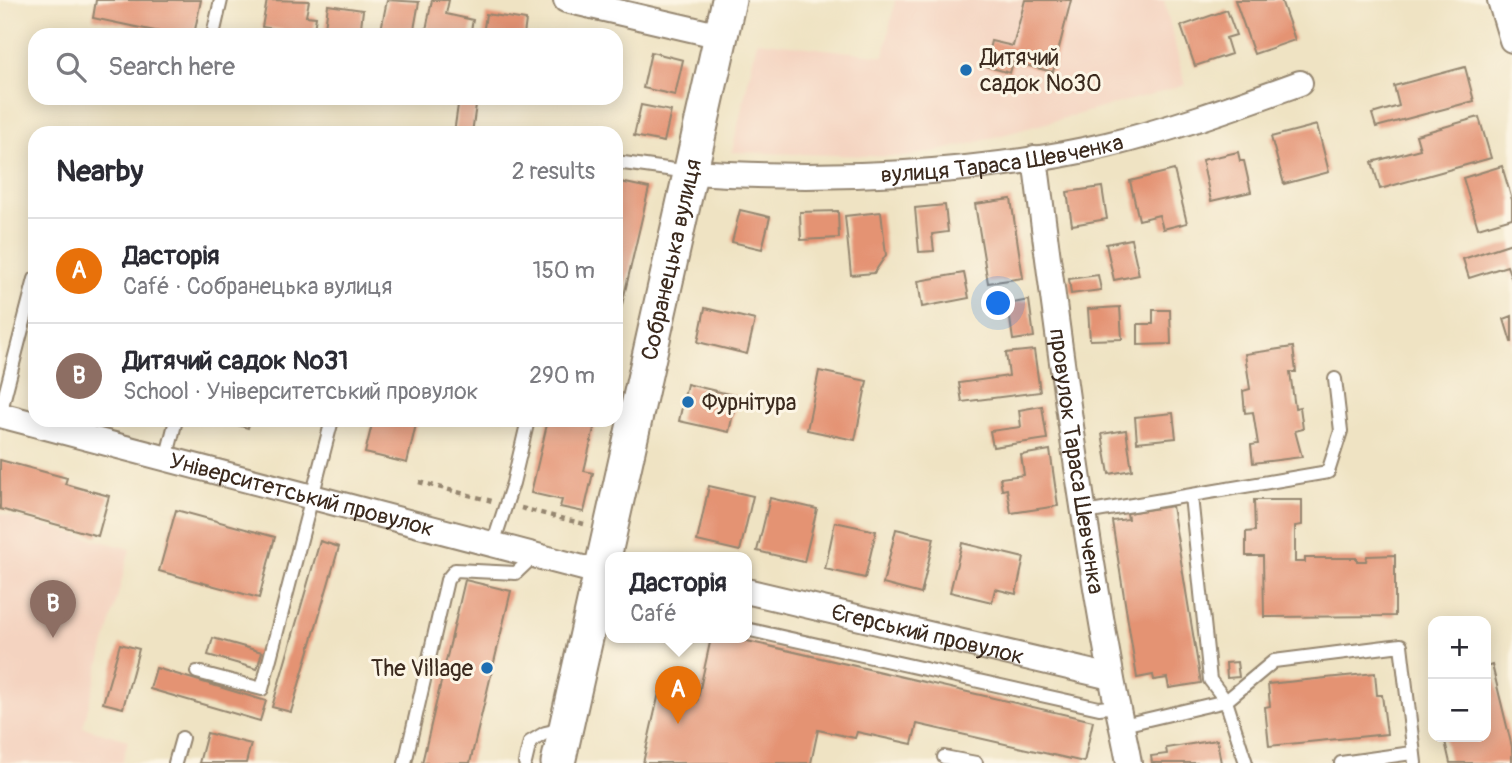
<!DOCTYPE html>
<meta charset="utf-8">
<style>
body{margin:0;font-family:Pangolin,sans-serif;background:#f2f2f3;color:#2b2b33}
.controls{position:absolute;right:21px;bottom:21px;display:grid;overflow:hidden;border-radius:14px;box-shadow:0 4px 18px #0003}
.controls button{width:63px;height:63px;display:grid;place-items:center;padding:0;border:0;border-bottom:2px solid #e1e1e2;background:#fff;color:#2b2b33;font:35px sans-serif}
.you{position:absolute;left:999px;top:304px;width:24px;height:24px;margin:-18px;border:5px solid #fff;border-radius:50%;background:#1a73e8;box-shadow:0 0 0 10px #1a73e833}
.badge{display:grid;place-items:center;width:46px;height:46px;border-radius:50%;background:#1f6fb2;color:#fff;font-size:23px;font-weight:700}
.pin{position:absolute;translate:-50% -58px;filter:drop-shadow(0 2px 4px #0008)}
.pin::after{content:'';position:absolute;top:37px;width:24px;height:21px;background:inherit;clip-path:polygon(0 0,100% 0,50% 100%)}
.popup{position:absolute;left:605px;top:552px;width:147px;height:91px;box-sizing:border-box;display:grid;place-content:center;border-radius:14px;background:#fff;filter:drop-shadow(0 2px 5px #0005);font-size:23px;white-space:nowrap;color:#7c7c81}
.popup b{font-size:26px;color:#2b2b33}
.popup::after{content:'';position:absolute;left:50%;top:100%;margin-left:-14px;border:14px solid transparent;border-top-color:#fff}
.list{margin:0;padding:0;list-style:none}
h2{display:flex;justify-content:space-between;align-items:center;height:91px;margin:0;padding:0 28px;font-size:30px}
h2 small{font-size:23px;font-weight:400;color:#7c7c81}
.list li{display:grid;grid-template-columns:46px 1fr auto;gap:21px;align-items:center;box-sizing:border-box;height:105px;padding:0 28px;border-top:2px solid #e1e1e2}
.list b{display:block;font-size:26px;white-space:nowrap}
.list p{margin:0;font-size:23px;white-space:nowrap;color:#7c7c81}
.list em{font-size:23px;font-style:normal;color:#7c7c81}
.icon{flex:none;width:38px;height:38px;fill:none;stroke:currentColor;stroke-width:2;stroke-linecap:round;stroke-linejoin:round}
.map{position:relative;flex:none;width:1512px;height:763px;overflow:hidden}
.search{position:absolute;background:#fff;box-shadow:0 4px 18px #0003;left:28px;top:28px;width:595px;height:77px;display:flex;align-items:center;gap:18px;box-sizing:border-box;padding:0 24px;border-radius:21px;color:#7c7c81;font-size:26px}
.panel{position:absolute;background:#fff;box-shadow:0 4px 18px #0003;left:28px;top:126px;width:595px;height:301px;border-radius:21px}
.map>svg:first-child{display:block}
.built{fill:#f4d3c0}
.building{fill:#e49373}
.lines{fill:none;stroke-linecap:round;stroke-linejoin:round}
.lane-casing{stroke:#958670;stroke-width:16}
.street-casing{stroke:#958670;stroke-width:28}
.secondary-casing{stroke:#958670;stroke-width:37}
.path{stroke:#958670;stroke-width:4.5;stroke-dasharray:5 5;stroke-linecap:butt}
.lane{stroke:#fff;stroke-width:12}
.street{stroke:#fff;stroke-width:24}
.secondary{stroke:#fff;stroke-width:33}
.poi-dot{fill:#1f6fb2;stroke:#fcf5e5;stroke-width:2.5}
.labels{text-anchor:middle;stroke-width:6;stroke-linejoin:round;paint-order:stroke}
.poi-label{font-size:23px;fill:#3b2a1e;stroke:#fcf5e5;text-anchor:start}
.street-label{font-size:23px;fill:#3b2a1e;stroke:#fcf5e5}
</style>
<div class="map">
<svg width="1512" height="763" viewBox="0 0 1512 763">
<rect width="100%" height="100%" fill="#fcf5e5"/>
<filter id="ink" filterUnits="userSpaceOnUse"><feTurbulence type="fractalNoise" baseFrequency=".0143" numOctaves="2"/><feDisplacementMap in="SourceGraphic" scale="14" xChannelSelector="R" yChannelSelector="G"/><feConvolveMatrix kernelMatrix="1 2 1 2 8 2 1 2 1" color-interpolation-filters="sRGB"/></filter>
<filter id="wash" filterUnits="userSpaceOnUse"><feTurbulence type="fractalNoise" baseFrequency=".00686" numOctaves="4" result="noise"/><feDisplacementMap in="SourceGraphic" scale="28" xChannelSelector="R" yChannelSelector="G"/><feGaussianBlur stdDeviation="1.57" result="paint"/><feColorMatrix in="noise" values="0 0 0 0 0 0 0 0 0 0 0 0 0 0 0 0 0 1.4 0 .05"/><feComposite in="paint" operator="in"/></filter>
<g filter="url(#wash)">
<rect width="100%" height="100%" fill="#efe3c3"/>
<!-- built -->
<path class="built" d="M895,0H1164L1185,85L966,145L907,157L732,152L757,41L884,56Z
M0,513L130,549L83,727L128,740L122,763H0Z"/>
<g id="blocks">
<!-- building -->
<path class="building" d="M96,0H201L194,35H174L93,18Z
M267,0L309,1L306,16L316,17L313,35L262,27Z
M387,0L419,2L413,35H380Z
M432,0H449L446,14L473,20L470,35H425Z
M1025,0H1071L1053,72L1013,62L1010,73L985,66L991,41L1013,46Z
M1235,0H1281L1295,40L1254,54Z
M328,5L363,10L360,35H324Z
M1227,10L1236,35L1226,38L1231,54L1195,66L1181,26Z
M486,14L526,20L524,35H483Z
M651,52L683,60L675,95L643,88Z
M1465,67L1474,101L1376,127L1372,114L1399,106L1394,86Z
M459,98H477L472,133H454Z
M641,105L671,111L664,142L634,136Z
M1479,117L1491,158L1380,189L1372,162L1420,149L1416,135Z
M1317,125L1329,172L1284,184L1271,137Z
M1238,152L1240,161H1244L1251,192L1211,201L1202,160Z
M1502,166L1512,200V218L1478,228L1463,178Z
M1174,170L1187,223L1163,229L1159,215L1139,220L1130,181Z
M616,181L649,188L617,326H616Z
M1102,187L1107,219L1072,225L1067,192Z
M1011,199L1023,278L988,283L975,204Z
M945,205L948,232L932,234L934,251L919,252L915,208Z
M740,210L770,217L762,249L732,242Z
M838,211L839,238L801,240L800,212Z
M881,212L886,255L874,273L851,275L845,216Z
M1131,239L1139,275L1114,280L1106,244Z
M1512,243V280L1507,266L1469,278L1463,259Z
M964,273L969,298L922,307L918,281Z
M1098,275L1101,290L1071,294L1069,279Z
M1029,300L1034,337L1013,340L1008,304Z
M1120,307L1122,339L1090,340L1088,309Z
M705,308L755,320L747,354L698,342Z
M1153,310H1170L1171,344L1138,345V324H1153Z
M1512,316V342H1511L1504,319Z
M1293,347L1296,372H1290L1295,408L1300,407L1303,429L1295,431L1302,457L1253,463L1251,445L1258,444L1253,412L1245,413L1243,391L1250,389L1245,354Z
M1034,350L1040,392L962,402L959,383L1009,376L1006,353Z
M819,371L867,381L855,440L807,430Z
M687,384L737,396L729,432L679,421Z
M1042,406L1047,439L993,447L990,431L1021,427L1019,410Z
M1173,413L1176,438L1137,442L1135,417Z
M220,420H250L248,428Z
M373,420H417L407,463L365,453Z
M548,420H596L584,471L593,473L584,512L560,507L562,500L531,493Z
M1126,430L1132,470L1109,474L1102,434Z
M1050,450L1058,506L1011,513L1007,489L1002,490L1000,478L1024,475L1021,455Z
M0,460L67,478L65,484L109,496L98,536L0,509Z
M709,486L753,496L740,551L697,541Z
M770,498L817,509L804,562L757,551Z
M1254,500H1302V525L1295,526V562H1305V558H1357V561H1366L1367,556L1395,555V616L1264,617L1263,556H1246V532L1255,531Z
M1172,506L1201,683L1169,688L1167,678L1154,680L1153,675L1137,678L1112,521L1128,519L1127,513Z
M176,510L275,537L259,598L159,571Z
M835,522L876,531L865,578L825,569Z
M896,529L934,538L921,594L883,584Z
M320,541L339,547L291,712L272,707Z
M962,543L1024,558L1016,594L995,589L992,602L950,592Z
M465,580L511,591L470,763H422Z
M213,638L262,652L257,669L208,655Z
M711,638H734L1093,721L1084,762L917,724L912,744L857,732L855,738L818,730L811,763H643L659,693L697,702Z
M120,644L139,649L123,708L103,703Z
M1237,662L1239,677L1227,678L1226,663Z
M1492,665L1512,747V763H1450L1444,737H1486V667Z
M156,668L266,701L260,721L150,689Z
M1375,673L1377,695H1382L1387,734L1269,746L1265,707L1270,706L1268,684Z
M207,733L251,744L246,763H199Z
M1217,740L1221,763H1152L1151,756L1167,754L1166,748Z"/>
</g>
</g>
<g filter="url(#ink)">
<use href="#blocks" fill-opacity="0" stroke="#958670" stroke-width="2"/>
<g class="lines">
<!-- lane casing -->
<g class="lane-casing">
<path id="lane" d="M213,35L221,0
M616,162L689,172
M0,414L35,279
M166,459L176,420
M1191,496L1210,680L1226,701L1246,763
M1085,513L1328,472L1341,431L1335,379
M493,544L513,483L528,420
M746,629L1099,708L1118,706
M197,672L262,689L332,420
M1123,725L1226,701L1274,661L1401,645L1415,763
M944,757L976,763
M175,763L182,738
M405,763L447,580L455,570L516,573L535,555
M525,763L530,742L545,733L563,729
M1341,763L1412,753"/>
</g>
<!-- street casing -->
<g class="street-casing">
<g id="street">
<path d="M566,0L721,36"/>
<path d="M1500,0L1512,40"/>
<path id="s1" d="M1035,158C1057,330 1080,504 1111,674C1116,704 1124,733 1129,763"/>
<path id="s2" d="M693,172C824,181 979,175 1107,145C1173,129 1236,106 1300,83"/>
<path id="s3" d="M0,415L602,573"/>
<path id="s4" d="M746,591L1111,677"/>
</g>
</g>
<!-- secondary casing -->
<g class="secondary-casing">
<g id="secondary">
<path id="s5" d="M558,763L729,0"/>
</g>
</g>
<!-- path -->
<path class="path" d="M419,482L492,501
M521,508L584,524"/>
<!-- lane -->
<use href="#lane" class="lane"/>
<!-- street -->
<use href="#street" class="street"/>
<!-- secondary -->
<use href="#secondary" class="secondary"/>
</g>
</g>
<!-- markers -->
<g class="poi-dot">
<circle cx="966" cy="70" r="7"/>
<circle cx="688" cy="402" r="7"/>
<circle cx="487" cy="668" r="7"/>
</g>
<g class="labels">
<!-- poi labels -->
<g class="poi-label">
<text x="980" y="65">Дитячий<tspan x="980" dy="26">садок №30</tspan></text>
<text x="702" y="410">Фурнітура</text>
<text x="473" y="676" text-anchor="end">The Village</text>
</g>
<!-- street labels -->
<g class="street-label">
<text dy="8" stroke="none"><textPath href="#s2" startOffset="310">вулиця Тараса Шевченка</textPath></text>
<text dy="8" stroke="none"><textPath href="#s5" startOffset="516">Собранецька вулиця</textPath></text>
<text dy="8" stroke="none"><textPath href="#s1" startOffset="306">провулок Тараса Шевченка</textPath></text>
<text dy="8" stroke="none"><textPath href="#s3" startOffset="312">Університетський провулок</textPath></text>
<text dy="8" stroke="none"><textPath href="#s4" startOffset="187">Єгерський провулок</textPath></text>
</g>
</g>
</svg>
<div class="controls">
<button>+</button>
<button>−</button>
</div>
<div class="you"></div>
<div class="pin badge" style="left:678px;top:724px;background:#e8710a">A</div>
<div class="popup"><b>Дасторія</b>Café</div>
<div class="pin badge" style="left:53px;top:638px;background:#8d6e63">B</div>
<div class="search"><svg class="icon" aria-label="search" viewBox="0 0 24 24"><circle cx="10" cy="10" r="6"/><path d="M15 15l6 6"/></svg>Search here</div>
<section class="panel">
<h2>Nearby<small>2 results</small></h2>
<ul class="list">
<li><span class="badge" style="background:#e8710a">A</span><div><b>Дасторія</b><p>Café · Собранецька вулиця</p></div><em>150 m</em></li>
<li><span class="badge" style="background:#8d6e63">B</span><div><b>Дитячий садок №31</b><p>School · Університетський провулок</p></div><em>290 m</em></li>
</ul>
</section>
</div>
